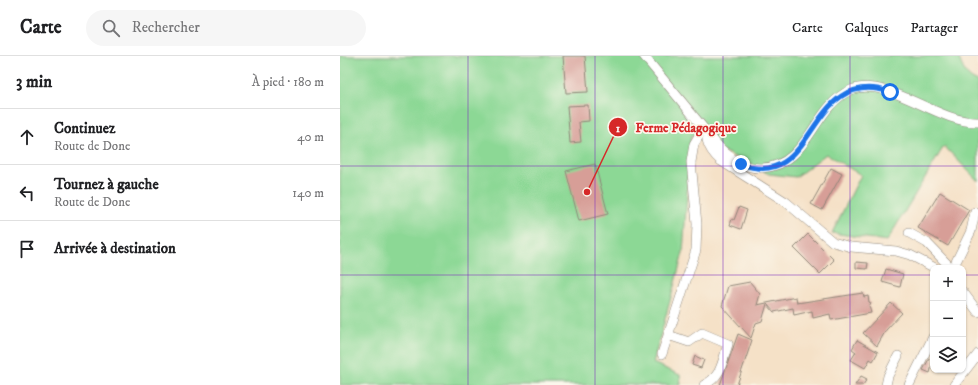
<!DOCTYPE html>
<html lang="fr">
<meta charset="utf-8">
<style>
body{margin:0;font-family:"IM FELL DW Pica",serif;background:#f6f6f6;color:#202124}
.controls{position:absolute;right:12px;bottom:12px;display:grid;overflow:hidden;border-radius:8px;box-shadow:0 1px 3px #0004}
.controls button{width:36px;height:36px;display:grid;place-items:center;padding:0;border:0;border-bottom:1px solid #e0e0e0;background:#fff;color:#202124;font:20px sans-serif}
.stop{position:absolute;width:12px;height:12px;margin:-9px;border:3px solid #1a73e8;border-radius:50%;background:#fff}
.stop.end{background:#1a73e8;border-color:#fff;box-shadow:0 1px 4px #0008}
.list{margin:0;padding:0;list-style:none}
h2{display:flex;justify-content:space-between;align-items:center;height:52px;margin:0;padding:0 16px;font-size:17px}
h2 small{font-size:13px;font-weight:400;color:#757577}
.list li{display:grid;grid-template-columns:26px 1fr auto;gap:12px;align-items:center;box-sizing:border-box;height:56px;padding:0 16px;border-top:1px solid #e0e0e0}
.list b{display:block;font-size:15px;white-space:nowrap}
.list p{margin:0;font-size:13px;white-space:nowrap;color:#757577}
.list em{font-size:13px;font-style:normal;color:#757577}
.icon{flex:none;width:22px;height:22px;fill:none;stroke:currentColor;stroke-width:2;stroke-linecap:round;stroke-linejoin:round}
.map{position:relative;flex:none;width:638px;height:329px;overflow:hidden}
header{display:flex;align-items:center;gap:24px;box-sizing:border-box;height:56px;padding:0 20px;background:#fff;border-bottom:1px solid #e0e0e0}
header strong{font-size:19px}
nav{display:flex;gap:22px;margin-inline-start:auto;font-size:14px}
.search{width:280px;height:36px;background:#f6f6f6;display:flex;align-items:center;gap:10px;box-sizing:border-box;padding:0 14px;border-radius:22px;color:#757577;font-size:15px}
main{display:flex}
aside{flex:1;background:#fff}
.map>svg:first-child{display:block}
.green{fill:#8cd895;stroke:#5c8260}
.building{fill:#d79e97}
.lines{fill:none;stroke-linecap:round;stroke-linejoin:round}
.minor-casing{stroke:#908679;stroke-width:10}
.minor{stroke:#fff;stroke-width:9}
.route{stroke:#1a73e8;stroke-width:5}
.grid{fill:none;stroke:#7b2cbf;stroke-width:1;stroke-opacity:0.55}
.leader{fill:none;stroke:#d62828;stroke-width:1.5}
.callout-dot{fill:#d62828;stroke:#fbf7ec;stroke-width:1.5}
.mark-label{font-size:12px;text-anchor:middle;font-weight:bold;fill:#fff}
.callout-label{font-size:13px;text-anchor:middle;font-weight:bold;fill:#d62828;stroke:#fbf7ec;stroke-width:3.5;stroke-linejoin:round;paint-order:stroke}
</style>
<header>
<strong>Carte</strong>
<div class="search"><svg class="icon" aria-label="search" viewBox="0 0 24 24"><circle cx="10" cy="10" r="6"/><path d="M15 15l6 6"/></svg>Rechercher</div>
<nav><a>Carte</a><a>Calques</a><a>Partager</a></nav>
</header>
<main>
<aside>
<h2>3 min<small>À pied · 180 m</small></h2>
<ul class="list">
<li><svg class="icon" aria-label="ahead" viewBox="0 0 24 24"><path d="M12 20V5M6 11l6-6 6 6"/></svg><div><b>Continuez</b><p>Route de Done</p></div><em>40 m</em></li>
<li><svg class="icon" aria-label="left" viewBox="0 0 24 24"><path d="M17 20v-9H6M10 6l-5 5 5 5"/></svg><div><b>Tournez à gauche</b><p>Route de Done</p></div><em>140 m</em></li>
<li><svg class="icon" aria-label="arrive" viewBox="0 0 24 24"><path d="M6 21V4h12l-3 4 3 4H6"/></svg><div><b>Arrivée à destination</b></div></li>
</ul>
</aside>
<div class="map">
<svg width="638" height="329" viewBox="0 0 638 329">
<rect width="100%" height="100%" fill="#fbf7ec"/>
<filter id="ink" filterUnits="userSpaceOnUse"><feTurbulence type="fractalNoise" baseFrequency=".025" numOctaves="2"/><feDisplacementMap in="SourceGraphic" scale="8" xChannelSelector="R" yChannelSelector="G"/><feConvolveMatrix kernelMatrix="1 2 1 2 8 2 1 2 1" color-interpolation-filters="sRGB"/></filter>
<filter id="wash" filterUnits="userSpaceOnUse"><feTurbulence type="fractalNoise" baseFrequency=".012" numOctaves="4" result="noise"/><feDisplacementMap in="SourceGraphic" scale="16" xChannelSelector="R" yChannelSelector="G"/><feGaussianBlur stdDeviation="0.9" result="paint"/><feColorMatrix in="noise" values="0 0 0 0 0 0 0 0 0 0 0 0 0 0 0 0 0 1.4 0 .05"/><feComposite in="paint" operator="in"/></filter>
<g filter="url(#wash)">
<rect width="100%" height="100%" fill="#f5e1c7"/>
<!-- green -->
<path class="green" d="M0,0H618C623,12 625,21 638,26V125L604,90L547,185L492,177L521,119L486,98L456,121L429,118L351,79L343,197L313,307L340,319L341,329H0Z"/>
<g id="blocks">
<!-- building -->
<path class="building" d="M223,0H245L248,36L226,37Z
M248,49L249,65L239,66L241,86L230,87L227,50Z
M255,108L268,158L239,165L226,115Z
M491,112L502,118L482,154L471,148Z
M600,136L629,154L608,190L578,172Z
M399,151L407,154L401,173L390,169L392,163L394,164Z
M468,178L494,204L480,218L454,192Z
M516,206L528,207L527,213L516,212Z
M546,213L563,218L560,231L542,226Z
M410,226L420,238L417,249L456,241L457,247L523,237L524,241L528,240L529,246L531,247L529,250L531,257L491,264L490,258L473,262L472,255L454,259L453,252L434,256L427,248L422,265L416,267L411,282L382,250L388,230Z
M551,247L562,257L546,274L537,290L523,277Z
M398,278L412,284L397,329H380Z
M517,284L538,296L533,305L530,303L525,312L511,304L516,296L512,293Z
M355,300L364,304L361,312L352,309Z
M589,303L593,304L590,317L583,314Z
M521,320L527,323L523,329H515Z"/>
</g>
</g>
<g filter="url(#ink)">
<use href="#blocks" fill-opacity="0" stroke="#908679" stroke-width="1"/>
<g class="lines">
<!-- minor casing -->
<g class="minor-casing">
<path id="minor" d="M304,0L380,92C392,104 405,113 422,112C469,110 472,51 511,34C547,19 597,67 638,66
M369,81L367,84C369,93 374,99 381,105L446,146L493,186L511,191L556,195L570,199L595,212
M569,177L587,187L611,212
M613,212L631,175L635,156
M623,236L638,256
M328,279L349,286L362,277L388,288C382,306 382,320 364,329
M322,298L356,194L357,168L351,106L354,88L363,73
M546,329L548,320L558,300
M569,329L593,281
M614,329L638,298"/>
</g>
<!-- minor -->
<use href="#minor" class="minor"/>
</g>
</g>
<g class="lines" filter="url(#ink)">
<!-- route -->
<path class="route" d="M401,108C478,138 465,9 550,36"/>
</g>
<!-- grid -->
<path class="grid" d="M128,0V329M255,0V329M383,0V329M510,0V329M0,110H638M0,219H593M623,219H638"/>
<!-- callouts -->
<path class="leader" d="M247 136L278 71"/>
<g class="callout-dot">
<circle cx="247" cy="136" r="4"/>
<circle cx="278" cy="71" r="10"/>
</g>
<g class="mark-label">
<text x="278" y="76">1</text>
</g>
<g class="callout-label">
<text x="346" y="76">Ferme Pédagogique</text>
</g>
</svg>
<div class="controls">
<button>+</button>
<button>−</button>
<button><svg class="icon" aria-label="layers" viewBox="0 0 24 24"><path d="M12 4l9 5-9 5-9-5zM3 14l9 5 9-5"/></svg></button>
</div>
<div class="stop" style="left:550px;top:36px"></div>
<div class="stop end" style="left:401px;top:108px"></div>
</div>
</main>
